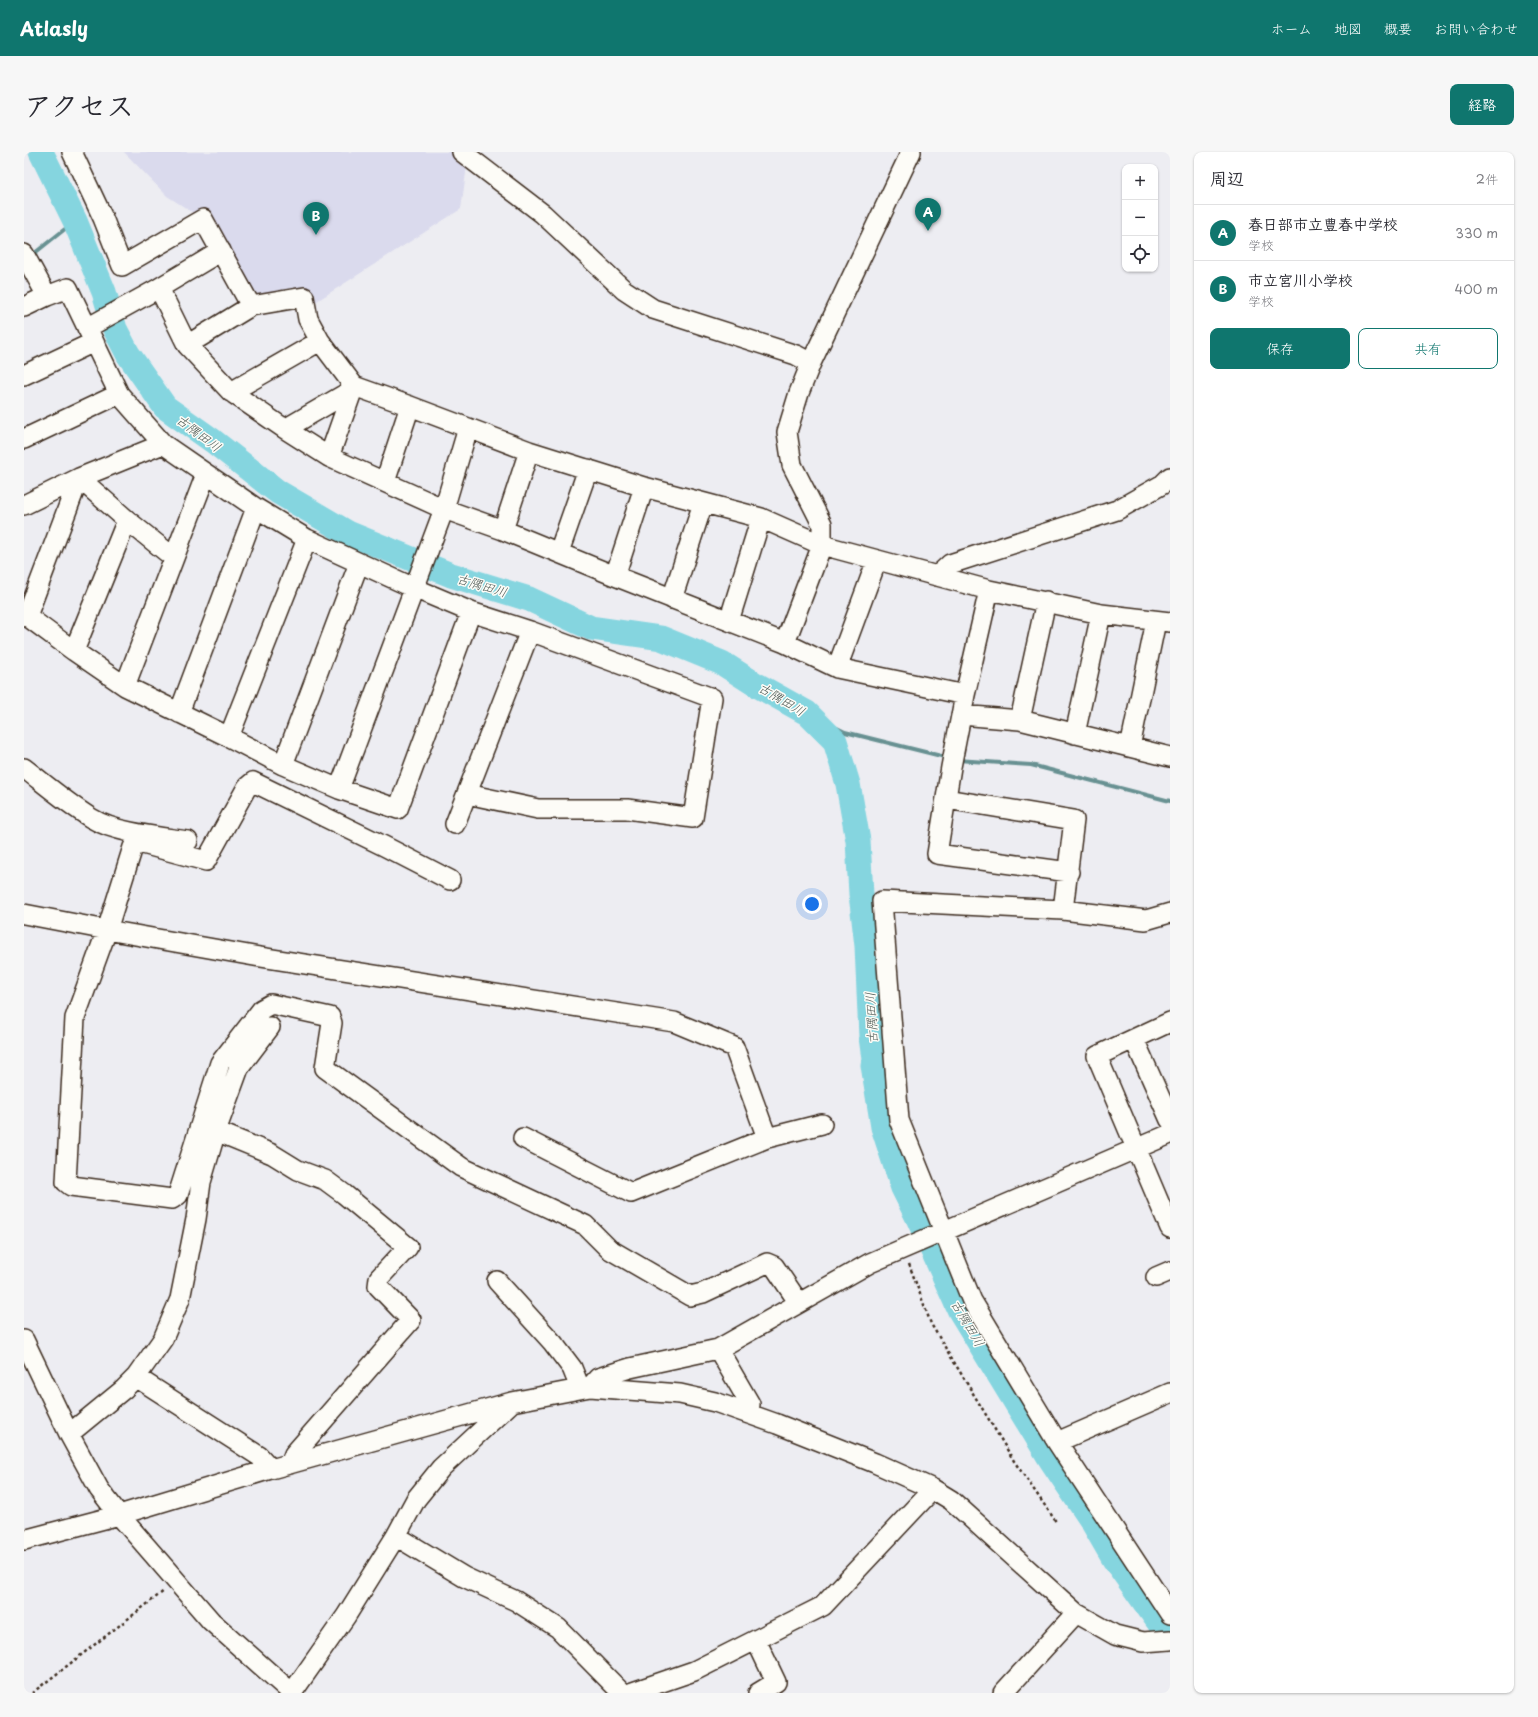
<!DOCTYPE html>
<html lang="ja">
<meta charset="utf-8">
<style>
body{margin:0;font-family:"Playpen Sans","Klee One",sans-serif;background:#f7f7f7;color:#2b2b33}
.controls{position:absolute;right:12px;top:12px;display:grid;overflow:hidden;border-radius:8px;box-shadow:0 1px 3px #0004}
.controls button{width:36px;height:36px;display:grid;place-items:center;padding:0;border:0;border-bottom:1px solid #e1e1e2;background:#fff;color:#2b2b33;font:20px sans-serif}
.you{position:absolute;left:788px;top:752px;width:14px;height:14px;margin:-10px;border:3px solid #fff;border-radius:50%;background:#1a73e8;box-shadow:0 0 0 6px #1a73e833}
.badge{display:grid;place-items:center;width:26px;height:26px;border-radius:50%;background:#0f766e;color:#fff;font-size:13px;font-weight:700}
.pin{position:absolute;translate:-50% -33px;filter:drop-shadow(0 1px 2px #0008)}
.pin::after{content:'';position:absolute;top:21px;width:14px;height:12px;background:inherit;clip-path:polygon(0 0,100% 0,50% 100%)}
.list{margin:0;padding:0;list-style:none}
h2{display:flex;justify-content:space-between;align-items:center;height:52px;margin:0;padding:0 16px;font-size:17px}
h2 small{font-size:13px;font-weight:400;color:#7c7c81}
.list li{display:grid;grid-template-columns:26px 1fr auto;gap:12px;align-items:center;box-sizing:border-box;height:56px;padding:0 16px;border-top:1px solid #e1e1e2}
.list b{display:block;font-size:15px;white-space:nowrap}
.list p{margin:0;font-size:13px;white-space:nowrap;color:#7c7c81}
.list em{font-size:13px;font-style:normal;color:#7c7c81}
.actions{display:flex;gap:8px;padding:12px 16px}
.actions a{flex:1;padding:9px 0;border:1px solid #0f766e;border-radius:8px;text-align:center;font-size:14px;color:#0f766e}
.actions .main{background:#0f766e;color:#fff}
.icon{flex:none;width:22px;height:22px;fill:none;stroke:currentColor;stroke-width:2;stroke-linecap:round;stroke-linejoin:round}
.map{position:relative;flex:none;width:1146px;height:1541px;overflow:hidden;border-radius:8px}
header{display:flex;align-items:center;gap:24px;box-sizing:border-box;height:56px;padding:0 20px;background:#0f766e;color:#fff}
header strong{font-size:19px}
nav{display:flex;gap:22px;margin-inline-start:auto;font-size:14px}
.intro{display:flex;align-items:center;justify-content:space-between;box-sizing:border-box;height:96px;padding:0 24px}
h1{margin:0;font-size:28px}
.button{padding:10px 18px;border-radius:8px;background:#0f766e;color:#fff;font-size:14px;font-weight:700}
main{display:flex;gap:24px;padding:0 24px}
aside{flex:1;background:#fff;border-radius:8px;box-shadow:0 1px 3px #0004}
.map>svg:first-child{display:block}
.built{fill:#dadaed}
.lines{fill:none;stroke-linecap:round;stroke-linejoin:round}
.stream{stroke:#679192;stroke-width:4}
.river{stroke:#85d5df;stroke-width:25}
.minor-casing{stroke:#3b2a1e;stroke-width:22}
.path{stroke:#3b2a1e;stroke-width:2.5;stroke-dasharray:3 3;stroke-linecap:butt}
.minor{stroke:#fdfcf7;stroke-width:19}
.labels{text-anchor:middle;stroke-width:3;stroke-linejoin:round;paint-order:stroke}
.water-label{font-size:13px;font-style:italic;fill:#515d58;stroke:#fdfcf7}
</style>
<header>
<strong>Atlasly</strong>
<nav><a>ホーム</a><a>地図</a><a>概要</a><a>お問い合わせ</a></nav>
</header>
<div class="intro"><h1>アクセス</h1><a class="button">経路</a></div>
<main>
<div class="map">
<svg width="1146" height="1541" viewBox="0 0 1146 1541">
<rect width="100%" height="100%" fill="#ededf2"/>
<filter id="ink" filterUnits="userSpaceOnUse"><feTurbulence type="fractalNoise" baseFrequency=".025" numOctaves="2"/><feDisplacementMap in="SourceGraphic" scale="8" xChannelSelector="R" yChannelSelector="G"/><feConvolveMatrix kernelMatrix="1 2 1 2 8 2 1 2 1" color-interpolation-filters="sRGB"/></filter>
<g filter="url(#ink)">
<!-- built -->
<path class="built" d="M100,0H438L444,6L437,57L282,156L227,154L179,67L143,44Z"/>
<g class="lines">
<!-- stream -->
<path class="stream" d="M7,104L51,69
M783,561L821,580L925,606
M933,608L1007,613L1146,649"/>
<!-- river -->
<path class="river" d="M17,0L51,69L80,140L91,177L104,202L141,255L189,289L254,340L324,381L427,423L505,447L567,476L637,486L698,511L731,532L783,561L811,589L824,632L834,689L837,742L843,794L847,885L850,907L849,913L859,975L879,1036L895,1068L936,1159L1027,1308L1068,1369L1090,1407L1146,1486"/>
<!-- minor casing -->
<g class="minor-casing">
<path id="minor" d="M48,0L79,66L98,114L179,67L227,154L280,145L284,167L296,189L330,234L386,254L505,299L620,335L737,366L798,393L965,438L1077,462L1146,470
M438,0L519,62L600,138L629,157L772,203L787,211
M0,102L23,144L44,136L95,242L139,292L232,356L283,387L390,436L447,460L506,479L688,546L669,666L603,657H514L443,642
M135,136L163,193L227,154
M0,155L23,144
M63,176L135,136L197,99
M163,193L207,240L261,277L305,305L420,357L479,378L591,424L761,491L813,516L941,543
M0,223L70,190
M207,240L296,189
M261,277L328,238
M0,287L95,242
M305,305L330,234
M361,330L386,254
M0,353L55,326L139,292
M479,378L505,299
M535,400L564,317
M591,424L620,335
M913,424L926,412L1093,358L1139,332L1146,325
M965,438L941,543L927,615L913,702L1045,720
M648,447L679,351
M0,462L50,499L101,534L205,585L259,613L315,637L374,657L447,460
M3,464L55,326L103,368L150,406
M705,469L737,366
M761,491L798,393V372L768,313L763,280L775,241L787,211L887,0
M50,499L103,368
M813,516L853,408
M101,534L182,322
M155,561L232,356
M937,563L996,568L1146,605
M996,568L1022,449
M1051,582L1077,462
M205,585L283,387
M1106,595L1132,469
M259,613L335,411
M0,616C22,633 43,651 67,666C91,681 136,685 164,689
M315,637L420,357L444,276
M922,647L1050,668L1039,758
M431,672L506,479
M426,728L360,694L229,630L223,635L182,709L115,691L109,695L83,778L51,866L42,1030L47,1034L148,1047L154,1043L196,911L238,857L247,852L306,865L308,871L301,916L437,1015L561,1073L585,1097L666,1144L679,1141L743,1111L750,1114L775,1151
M1146,761L1122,768L1039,758L858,749L875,968L948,1149L1033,1290L1146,1462
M0,762L83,778L230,804L650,870L710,895L743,986
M1146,870L1073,904L1146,1076
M1110,887L1146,968
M192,979L248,1002L274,1018L301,1028L320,1042L384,1095L355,1126L354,1134L387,1168L270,1302L266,1312
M499,986L607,1041L743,986L798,972
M1132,1125L1146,1119
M473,1129L529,1191L548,1216L556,1236
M0,1188L45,1282L75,1337L95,1363L187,1469L268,1541
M112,1225L235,1304L247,1317
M566,1235L574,1226L606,1216L694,1197
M725,1262L726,1252L694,1197L846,1111L1146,982
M45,1282L100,1237L112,1225L139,1187L156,1147L172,1067L177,1030L192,979L215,916L246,875
M1033,1290L1146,1241
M372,1384L440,1425L492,1449L534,1476L598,1541
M0,1388L95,1363L247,1317L488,1250L566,1235L656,1242L691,1250L753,1272L851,1311L909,1337L927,1348L1052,1461L1091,1483L1119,1490L1146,1488
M732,1488L752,1530L734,1541
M268,1541L322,1464L372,1384L392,1347L417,1316L486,1252
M606,1541L670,1519L799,1454L909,1337
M979,1541L1052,1461"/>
</g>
<!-- path -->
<path class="path" d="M885,1112L907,1172L990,1309L1033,1371
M8,1541L140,1439"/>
<!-- minor -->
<use href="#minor" class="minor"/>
</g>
</g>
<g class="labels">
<!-- water labels -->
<g class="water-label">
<text transform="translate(175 281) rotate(37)" y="5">古隅田川</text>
<text transform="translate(458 433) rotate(17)" y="5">古隅田川</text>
<text transform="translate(758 547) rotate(31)" y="5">古隅田川</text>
<text transform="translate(847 866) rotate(-93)" y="5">古隅田川</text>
<text transform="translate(944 1171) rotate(60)" y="5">古隅田川</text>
</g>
</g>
</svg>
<div class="controls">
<button>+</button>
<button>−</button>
<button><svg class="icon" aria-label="locate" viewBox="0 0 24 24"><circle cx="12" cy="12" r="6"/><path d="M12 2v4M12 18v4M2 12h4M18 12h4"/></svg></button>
</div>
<div class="you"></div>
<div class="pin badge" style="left:904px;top:79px">A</div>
<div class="pin badge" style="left:292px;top:83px">B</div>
</div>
<aside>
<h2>周辺<small>2件</small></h2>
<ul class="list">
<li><span class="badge">A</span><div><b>春日部市立豊春中学校</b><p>学校</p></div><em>330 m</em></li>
<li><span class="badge">B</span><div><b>市立宮川小学校</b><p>学校</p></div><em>400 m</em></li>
</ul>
<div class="actions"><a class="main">保存</a><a>共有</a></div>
</aside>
</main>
